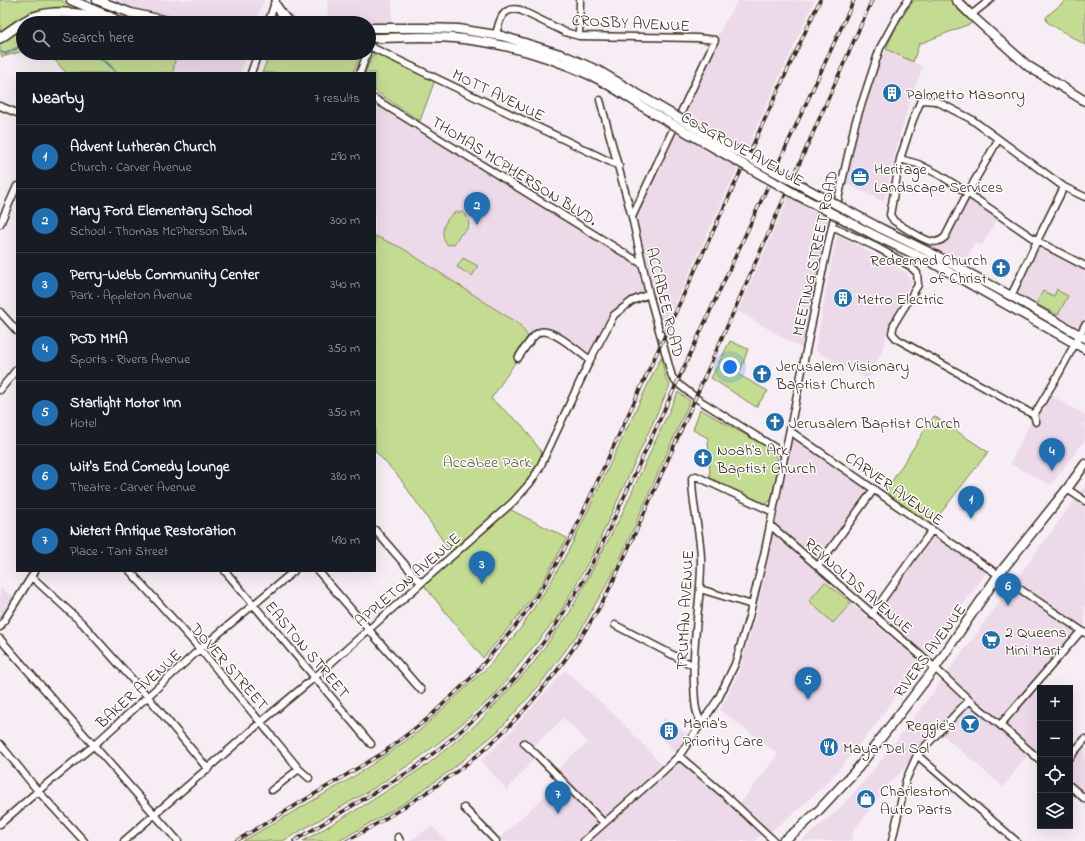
<!DOCTYPE html>
<meta charset="utf-8">
<style>
body{margin:0;font-family:"Indie Flower",sans-serif;background:#20242c;color:#f1f3f6}
.controls{position:absolute;right:12px;bottom:12px;display:grid;overflow:hidden;border-radius:0px;box-shadow:0 4px 16px #0002}
.controls button{width:36px;height:36px;display:grid;place-items:center;padding:0;border:0;border-bottom:1px solid #363941;background:#171b24;color:#f1f3f6;font:20px sans-serif}
.you{position:absolute;left:730px;top:367px;width:14px;height:14px;margin:-10px;border:3px solid #fff;border-radius:50%;background:#1a73e8;box-shadow:0 0 0 6px #1a73e833}
.badge{display:grid;place-items:center;width:26px;height:26px;border-radius:50%;background:#1f6fb2;color:#fff;font-size:13px;font-weight:700}
.pin{position:absolute;translate:-50% -33px;filter:drop-shadow(0 1px 2px #0008)}
.pin::after{content:'';position:absolute;top:21px;width:14px;height:12px;background:inherit;clip-path:polygon(0 0,100% 0,50% 100%)}
.list{margin:0;padding:0;list-style:none}
h2{display:flex;justify-content:space-between;align-items:center;height:52px;margin:0;padding:0 16px;font-size:17px}
h2 small{font-size:13px;font-weight:400;color:#9ea1a6}
.list li{display:grid;grid-template-columns:26px 1fr auto;gap:12px;align-items:center;box-sizing:border-box;height:64px;padding:0 16px;border-top:1px solid #363941}
.list b{display:block;font-size:15px;white-space:nowrap}
.list p{margin:0;font-size:13px;white-space:nowrap;color:#9ea1a6}
.list em{font-size:13px;font-style:normal;color:#9ea1a6}
.icon{flex:none;width:22px;height:22px;fill:none;stroke:currentColor;stroke-width:2;stroke-linecap:round;stroke-linejoin:round}
.map{position:relative;flex:none;width:1085px;height:841px;overflow:hidden}
.search{position:absolute;background:#171b24;box-shadow:0 4px 16px #0002;left:16px;top:16px;width:360px;height:44px;display:flex;align-items:center;gap:10px;box-sizing:border-box;padding:0 14px;border-radius:22px;color:#9ea1a6;font-size:15px}
.panel{position:absolute;background:#171b24;box-shadow:0 4px 16px #0002;left:16px;top:72px;width:360px;height:500px;border-radius:0px}
.map>svg:first-child{display:block}
.built{fill:#eddae9}
.green{fill:#c4dc92;stroke:#808358}
.lines{fill:none;stroke-linecap:round;stroke-linejoin:round}
.stream{stroke:#698c98;stroke-width:2}
.minor-casing{stroke:#3b2a1e;stroke-width:9}
.major-casing{stroke:#3b2a1e;stroke-width:11}
.highway-casing{stroke:#3b2a1e;stroke-width:12}
.minor{stroke:#fff;stroke-width:6}
.major{stroke:#fff;stroke-width:8}
.highway{stroke:#fff;stroke-width:9}
.rail-casing{stroke:#3b2a1e;stroke-width:3.5}
.rail{stroke:#fff;stroke-width:2;stroke-dasharray:6;stroke-linecap:butt}
.major-bridge-casing{stroke:#3b2a1e;stroke-width:11;stroke-linecap:butt}
.major-bridge{stroke:#fff;stroke-width:8}
.labels{text-anchor:middle;stroke-width:3;stroke-linejoin:round;paint-order:stroke}
.street-label{font-size:16px;fill:#3b2a1e;stroke:#fff}
.poi-label{font-size:16px;fill:#3b2a1e;stroke:#fff;text-anchor:start}
.park-label{font-size:16px;fill:#5d563b;stroke:#fff}
</style>
<div class="map">
<svg width="1085" height="841" viewBox="0 0 1085 841">
<rect width="100%" height="100%" fill="#f7eef5"/>
<filter id="ink" filterUnits="userSpaceOnUse"><feTurbulence type="fractalNoise" baseFrequency=".025" numOctaves="2"/><feDisplacementMap in="SourceGraphic" scale="8" xChannelSelector="R" yChannelSelector="G"/><feConvolveMatrix kernelMatrix="1 2 1 2 8 2 1 2 1" color-interpolation-filters="sRGB"/></filter>
<g filter="url(#ink)">
<!-- built -->
<path class="built" d="M111,0H264L257,18L253,23H202L187,21L161,17L134,9Z
M327,0H392V23H357L344,21H328Z
M815,0L661,335L649,294L613,315L591,358L544,332L530,340L520,325L402,248L375,236V99L642,264L632,217L715,40L737,1Z
M886,49L923,67L911,98L898,141L884,202L845,183L854,139L869,89Z
M176,53H242L244,64L240,73H173Z
M967,194L999,216L982,245L975,243L963,266L932,250L936,241L941,240Z
M789,196L833,221L806,351L738,311Z
M840,236L907,273L912,281L889,324L884,346L868,380L815,350L836,238Z
M1037,241L1085,266V330L1014,293Z
M1047,393L1085,415V440L1051,485L1010,464L1034,415Z
M790,431L874,489L818,566L830,577L825,582L833,623L851,603L896,642L899,638L872,614L932,530L990,568L929,650L873,728L847,760L831,779L797,811L771,831L766,828L740,804L778,754L720,710L740,669L757,612L774,528L770,525Z
M1085,486V633L1081,631L1035,684L1040,689V760L1030,752L1003,787L939,732L889,784L854,830L851,841H801L837,811L873,771L939,684Z
M0,588L18,599L0,627Z
M565,670L619,719L665,768L679,756L655,731L664,718L692,737L679,756L763,834L755,841H593L588,837L584,841H496L561,781L554,773L570,757L588,743L564,718L531,749L537,755L507,790L481,761L511,731Z
M1070,736L1080,744L1085,739V799L1070,786Z
M432,826L447,841H409Z"/>
<!-- green -->
<path class="green" d="M0,0H61L71,6L69,8C37,7 25,14 0,33Z
M914,0H951L972,23L919,44L913,62L886,49L898,23Z
M1066,0H1085V45L1047,22L1046,17Z
M74,16L99,23H29L46,17Z
M23,27V51L2,57L0,50V44Z
M49,53H176L173,73H66Z
M270,53H361L353,73H262Z
M373,54H377L435,80L420,121L375,91V73H365Z
M456,212H462L466,215L469,224L468,228L460,235L454,244L448,245C438,236 444,218 456,212Z
M375,236L402,248L520,325L530,340L491,399L522,425L545,457L539,469L507,508L567,538L541,585L512,624L483,658L422,583L453,555L399,477L375,451Z
M463,258L478,266L472,276L457,267Z
M1057,289L1060,292L1068,296L1058,315L1036,304L1043,291L1054,296Z
M730,341L748,349L739,375L768,391L756,407L711,378Z
M661,357L666,379L670,385L594,552L558,616L494,696L446,737L415,761L374,788L283,841H243L350,779L389,753L419,731L489,666L520,629L551,582L573,542Z
M678,392L690,401L614,572L580,631L538,687L498,731L451,770L403,804L339,841H303L368,803L427,765L479,722L532,665L570,612L620,518Z
M700,409L772,450C785,462 775,485 771,500L766,504L710,479L708,438L693,430Z
M934,416L988,452L929,528L883,495Z
M825,582L851,603L833,623L809,601Z"/>
<g class="lines">
<!-- stream -->
<path class="stream" d="M2,52L5,54L23,45
M85,53C101,59 106,59 116,73"/>
<!-- minor casing -->
<g class="minor-casing">
<path id="minor" d="M971,15L990,0
M268,23L276,0
M496,35C499,21 502,6 520,10L565,32L579,36L697,38L715,40L632,217
M579,36L580,0
M369,46L619,166
M251,73L258,53
M360,73L367,53
M375,99L642,264
M600,100L632,217L649,294L672,377L677,383L699,400L785,454
M0,106L17,113
M998,140L967,194L945,237C941,241 935,243 930,241C919,238 904,227 894,221L890,215L900,159L912,122L921,100L936,101L971,119L1064,187L1085,197
M900,159L918,164L938,174L954,184L1037,241L1085,266
M0,224L17,186
M832,226L878,248L910,266L917,273L918,285L894,324L892,333L897,339L1034,415
M1011,296L1037,241L1064,187
M0,312L17,331
M518,358C523,351 532,335 540,332C553,328 580,353 590,360
M0,390L17,369
M1036,422L1034,415L1058,375L1085,325
M790,431L932,530L1085,633
M1067,489L1085,501
M770,525L935,668L969,700L1000,725L1040,760
M375,530L421,583
M818,566L874,489
M130,571L200,649L299,769L309,778
M225,571L371,744
M318,571L421,690
M32,577L82,623L148,697L208,769
M700,589L752,605
M872,614L932,530
M615,625L694,666
M0,627L35,571
M0,639L178,841
M702,723C694,712 695,698 694,685C691,642 702,600 701,557C700,531 692,505 692,478L696,476L773,512
M1000,725L1081,631
M524,743L537,755L604,823
M0,744L38,791L84,841
M917,755L1016,841
M679,756L725,795L774,841
M1070,757L1085,739
M1070,786L1085,799
M272,790L299,769
M464,808L496,841
M0,824L38,791L93,746L200,649L294,571
M398,837L400,841
M124,841L261,722L315,677L513,502L530,483L539,469L590,360L614,315L632,301L649,294
M584,841L661,773L679,756L718,699L735,664L749,617L764,555L828,244L855,124L880,48L902,8L908,0
M892,841L906,780L917,755L969,700"/>
</g>
<!-- major casing -->
<g class="major-casing">
<path id="major" d="M71,0L113,18
M97,0L131,13L177,23
M956,0L971,15L1028,66L1085,101
M275,4L285,18L290,23
M369,28H423L458,29L502,36L563,55L599,71L656,105
M369,38C400,38 432,35 463,39C508,44 555,58 596,78C616,88 634,102 653,113
M880,228L937,256L1011,296L1085,338
M876,236L933,263L1085,349
M783,841L801,827L819,810L858,768L935,668L999,574L1067,489L1085,464"/>
</g>
<!-- highway casing -->
<g class="highway-casing">
<path id="highway" d="M0,38C11,31 22,21 34,17C63,7 94,17 123,23"/>
</g>
<!-- minor -->
<use href="#minor" class="minor"/>
<!-- major -->
<use href="#major" class="major"/>
<!-- highway -->
<use href="#highway" class="highway"/>
<!-- rail casing -->
<g class="rail-casing">
<path id="rail" d="M236,841L383,753L426,720L471,678L519,622L546,582L573,534L820,0
M294,841L415,768L455,736L491,704L519,674L552,631L582,583L606,536L854,0
M347,841C389,817 431,792 469,762C520,722 567,663 599,608C616,579 628,548 642,518L872,0"/>
</g>
<!-- rail -->
<use href="#rail" class="rail"/>
<!-- major-bridge casing -->
<g class="major-bridge-casing">
<path id="major-bridge" d="M656,105L727,146L880,228
M653,113L797,195L876,236"/>
</g>
<!-- major-bridge -->
<use href="#major-bridge" class="major-bridge"/>
</g>
</g>
<!-- icons -->
<defs>
<g id="building-disc" transform="scale(1)"><circle r="9.5" fill="#1f6fb2" stroke="#fff"/><path d="M-4-6H4V6H1V3H-1V6H-4ZM-2.5-4.3h1.7v1.8h-1.7ZM.8-4.3h1.7v1.8H.8ZM-2.5-1h1.7V.8h-1.7ZM.8-1h1.7V.8H.8Z" fill="#fff"/></g>
<g id="office-disc" transform="scale(1)"><circle r="9.5" fill="#1f6fb2" stroke="#fff"/><path d="M-6-3h4V-5.5h4V-3h4V5H-6ZM-1-4.5V-3h2v-1.5ZM-6 0V1H6V0Z" fill="#fff"/></g>
<g id="church-disc" transform="scale(1)"><circle r="9.5" fill="#1f6fb2" stroke="#fff"/><path d="M-1.2-6h2.4v3.5h3.3v2.4h-3.3V6h-2.4V-.1h-3.3v-2.4h3.3Z" fill="#fff"/></g>
<g id="supermarket-disc" transform="scale(1)"><circle r="9.5" fill="#1f6fb2" stroke="#fff"/><path d="M-6-5.5h2.5l.6 2H6L4.5 2H-2.5L-4.4-4H-6ZM-1.5 3.2a1.3 1.3 0 1 0 .1 0ZM3 3.2a1.3 1.3 0 1 0 .1 0Z" fill="#fff"/></g>
<g id="bar-disc" transform="scale(1)"><circle r="9.5" fill="#1f6fb2" stroke="#fff"/><path d="M-6-5H6L.8 .8V4.5H3.5V6h-7V4.5H-.8V.8Z" fill="#fff"/></g>
<g id="restaurant-disc" transform="scale(1)"><circle r="9.5" fill="#1f6fb2" stroke="#fff"/><path d="M-5-6h1v4h1v-4h1v4h1v-4h1v5L-1.5 .5V6h-2V.5L-5-1ZM5-6V6H3V1.5H1.5Q1.5-4 5-6Z" fill="#fff"/></g>
<g id="shop-disc" transform="scale(1)"><circle r="9.5" fill="#1f6fb2" stroke="#fff"/><path d="M-5-2.5h2.3a2.7 3.5 0 0 1 5.4 0H5L5.5 6h-11ZM-1.5-2.5h3a1.5 2.3 0 0 0-3 0Z" fill="#fff"/></g>
</defs>
<g fill-rule="evenodd">
<use href="#building-disc" x="892" y="93"/>
<use href="#office-disc" x="860" y="177"/>
<use href="#church-disc" x="1001" y="268"/>
<use href="#building-disc" x="843" y="298"/>
<use href="#church-disc" x="762" y="374"/>
<use href="#church-disc" x="775" y="422"/>
<use href="#church-disc" x="703" y="458"/>
<use href="#supermarket-disc" x="991" y="640"/>
<use href="#bar-disc" x="970" y="724"/>
<use href="#building-disc" x="669" y="731"/>
<use href="#restaurant-disc" x="829" y="747"/>
<use href="#shop-disc" x="866" y="799"/>
</g>
<g class="labels">
<!-- street labels -->
<g class="street-label">
<text transform="translate(631 22) rotate(3)" y="6">CROSBY AVENUE</text>
<text transform="translate(499 94) rotate(26)" y="6">MOTT AVENUE</text>
<text transform="translate(743 148) rotate(29)" y="6">COSGROVE AVENUE</text>
<text transform="translate(515 170) rotate(32)" y="6">THOMAS MCPHERSON BLVD.</text>
<text transform="translate(814 253) rotate(-78)" y="6">MEETING STREET ROAD</text>
<text transform="translate(666 302) rotate(76)" y="6">ACCABEE ROAD</text>
<text transform="translate(895 488) rotate(35)" y="6">CARVER AVENUE</text>
<text transform="translate(407 579) rotate(-41)" y="6">APPLETON AVENUE</text>
<text transform="translate(859 585) rotate(41)" y="6">REYNOLDS AVENUE</text>
<text transform="translate(684 610) rotate(-87)" y="6">TRUMAN AVENUE</text>
<text transform="translate(308 649) rotate(50)" y="6">EASTON STREET</text>
<text transform="translate(929 650) rotate(-54)" y="6">RIVERS AVENUE</text>
<text transform="translate(230 666) rotate(49)" y="6">DOVER STREET</text>
<text transform="translate(138 688) rotate(-42)" y="6">BAKER AVENUE</text>
</g>
<!-- poi labels -->
<g class="poi-label">
<text x="906" y="99">Palmetto Masonry</text>
<text x="874" y="174">Heritage<tspan x="874" dy="18">Landscape Services</tspan></text>
<text x="987" y="265" text-anchor="end">Redeemed Church<tspan x="987" dy="18">of Christ</tspan></text>
<text x="857" y="304">Metro Electric</text>
<text x="776" y="371">Jerusalem Visionary<tspan x="776" dy="18">Baptist Church</tspan></text>
<text x="789" y="428">Jerusalem Baptist Church</text>
<text x="717" y="455">Noah's Ark<tspan x="717" dy="18">Baptist Church</tspan></text>
<text x="1005" y="637">2 Queens<tspan x="1005" dy="18">Mini Mart</tspan></text>
<text x="683" y="728">Maria's<tspan x="683" dy="18">Priority Care</tspan></text>
<text x="956" y="730" text-anchor="end">Reggie's</text>
<text x="843" y="753">Maya Del Sol</text>
<text x="880" y="796">Charleston<tspan x="880" dy="18">Auto Parts</tspan></text>
</g>
<!-- park labels -->
<g class="park-label">
<text x="487" y="467">Accabee Park</text>
</g>
</g>
</svg>
<div class="controls">
<button>+</button>
<button>−</button>
<button><svg class="icon" aria-label="locate" viewBox="0 0 24 24"><circle cx="12" cy="12" r="6"/><path d="M12 2v4M12 18v4M2 12h4M18 12h4"/></svg></button>
<button><svg class="icon" aria-label="layers" viewBox="0 0 24 24"><path d="M12 4l9 5-9 5-9-5zM3 14l9 5 9-5"/></svg></button>
</div>
<div class="you"></div>
<div class="pin badge" style="left:971px;top:519px">1</div>
<div class="pin badge" style="left:477px;top:225px">2</div>
<div class="pin badge" style="left:482px;top:584px">3</div>
<div class="pin badge" style="left:1052px;top:471px">4</div>
<div class="pin badge" style="left:808px;top:700px">5</div>
<div class="pin badge" style="left:1008px;top:606px">6</div>
<div class="pin badge" style="left:558px;top:814px">7</div>
<div class="search"><svg class="icon" aria-label="search" viewBox="0 0 24 24"><circle cx="10" cy="10" r="6"/><path d="M15 15l6 6"/></svg>Search here</div>
<section class="panel">
<h2>Nearby<small>7 results</small></h2>
<ul class="list">
<li><span class="badge">1</span><div><b>Advent Lutheran Church</b><p>Church · Carver Avenue</p></div><em>290 m</em></li>
<li><span class="badge">2</span><div><b>Mary Ford Elementary School</b><p>School · Thomas McPherson Blvd.</p></div><em>300 m</em></li>
<li><span class="badge">3</span><div><b>Perry-Webb Community Center</b><p>Park · Appleton Avenue</p></div><em>340 m</em></li>
<li><span class="badge">4</span><div><b>POD MMA</b><p>Sports · Rivers Avenue</p></div><em>350 m</em></li>
<li><span class="badge">5</span><div><b>Starlight Motor Inn</b><p>Hotel</p></div><em>350 m</em></li>
<li><span class="badge">6</span><div><b>Wit's End Comedy Lounge</b><p>Theatre · Carver Avenue</p></div><em>380 m</em></li>
<li><span class="badge">7</span><div><b>Nietert Antique Restoration</b><p>Place · Tant Street</p></div><em>490 m</em></li>
</ul>
</section>
</div>
